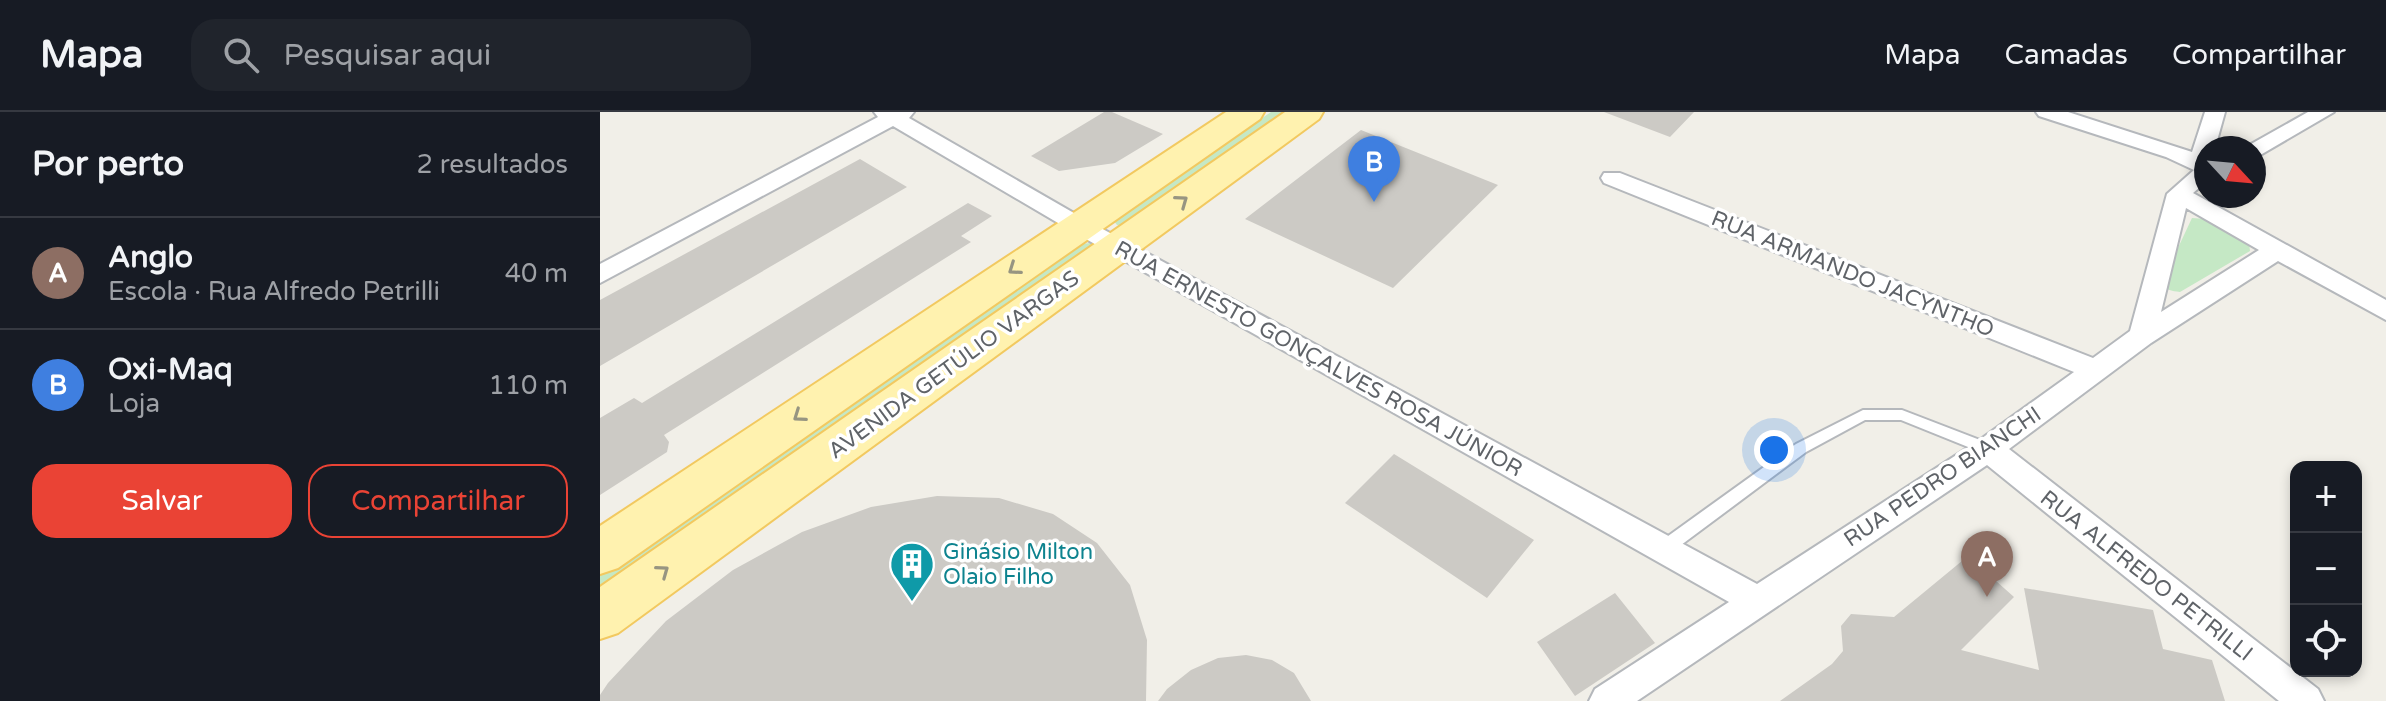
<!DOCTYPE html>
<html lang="pt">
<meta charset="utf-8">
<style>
body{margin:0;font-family:"Varela Round",sans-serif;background:#20242c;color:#f1f3f6}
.controls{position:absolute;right:24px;bottom:24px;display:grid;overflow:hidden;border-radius:16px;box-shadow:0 4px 12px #0003}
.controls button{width:72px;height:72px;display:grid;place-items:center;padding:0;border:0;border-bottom:2px solid #363941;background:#171b24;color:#f1f3f6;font:40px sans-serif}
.compass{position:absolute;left:1594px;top:24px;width:72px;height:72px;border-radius:50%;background:#171b24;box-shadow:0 4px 12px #0003;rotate:116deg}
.you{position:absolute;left:1174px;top:338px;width:28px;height:28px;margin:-20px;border:6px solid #fff;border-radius:50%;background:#1a73e8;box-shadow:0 0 0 12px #1a73e833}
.badge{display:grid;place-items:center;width:52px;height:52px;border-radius:50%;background:#ea4335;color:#fff;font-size:26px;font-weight:700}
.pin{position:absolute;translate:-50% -66px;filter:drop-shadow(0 2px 4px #0008)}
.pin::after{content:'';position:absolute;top:42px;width:28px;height:24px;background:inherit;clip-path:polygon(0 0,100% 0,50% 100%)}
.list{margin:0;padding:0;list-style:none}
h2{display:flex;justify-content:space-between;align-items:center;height:104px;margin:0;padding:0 32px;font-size:34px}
h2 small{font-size:26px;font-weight:400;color:#9ea1a6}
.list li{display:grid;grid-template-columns:52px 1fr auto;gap:24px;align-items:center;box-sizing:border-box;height:112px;padding:0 32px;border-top:2px solid #363941}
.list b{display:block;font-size:30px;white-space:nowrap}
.list p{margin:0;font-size:26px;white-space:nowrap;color:#9ea1a6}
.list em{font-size:26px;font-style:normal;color:#9ea1a6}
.actions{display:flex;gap:16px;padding:24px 32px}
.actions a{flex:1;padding:18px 0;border:2px solid #ea4335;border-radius:24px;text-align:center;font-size:28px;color:#ea4335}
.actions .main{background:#ea4335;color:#fff}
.icon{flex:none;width:44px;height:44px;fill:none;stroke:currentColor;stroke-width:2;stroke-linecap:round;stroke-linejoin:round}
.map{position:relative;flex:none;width:1786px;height:589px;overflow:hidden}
header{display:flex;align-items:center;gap:48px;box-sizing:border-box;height:112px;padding:0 40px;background:#171b24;border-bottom:2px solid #363941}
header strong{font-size:38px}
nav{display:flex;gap:44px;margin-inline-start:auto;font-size:28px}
.search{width:560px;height:72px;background:#20242c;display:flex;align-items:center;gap:20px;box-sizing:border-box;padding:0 28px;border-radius:24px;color:#9ea1a6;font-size:30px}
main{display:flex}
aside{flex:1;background:#171b24}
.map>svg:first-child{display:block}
.green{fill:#c5e8c5}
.building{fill:#cccac5}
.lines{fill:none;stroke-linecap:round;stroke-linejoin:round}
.lane-casing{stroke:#b5b8bc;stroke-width:4}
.street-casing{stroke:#b5b8bc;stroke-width:4}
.primary-casing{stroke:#f2c960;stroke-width:4}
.lane{fill:#fff;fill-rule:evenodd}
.street{fill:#fff;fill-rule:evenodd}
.primary{fill:#fff2af;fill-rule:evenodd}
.oneway{stroke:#979581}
.labels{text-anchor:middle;stroke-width:7;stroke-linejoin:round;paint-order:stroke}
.street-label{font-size:22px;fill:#5f6368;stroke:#fff}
.culture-label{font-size:22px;fill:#0d838f;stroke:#fff;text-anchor:start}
</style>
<header>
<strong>Mapa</strong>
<div class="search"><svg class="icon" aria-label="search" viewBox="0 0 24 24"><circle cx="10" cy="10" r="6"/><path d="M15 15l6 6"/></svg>Pesquisar aqui</div>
<nav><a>Mapa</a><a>Camadas</a><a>Compartilhar</a></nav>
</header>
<main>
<aside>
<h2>Por perto<small>2 resultados</small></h2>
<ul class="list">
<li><span class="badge" style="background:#8d6e63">A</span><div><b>Anglo</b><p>Escola · Rua Alfredo Petrilli</p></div><em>40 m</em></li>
<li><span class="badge" style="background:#3f7fe0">B</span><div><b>Oxi-Maq</b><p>Loja</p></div><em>110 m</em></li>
</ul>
<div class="actions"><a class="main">Salvar</a><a>Compartilhar</a></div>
</aside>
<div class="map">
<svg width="1786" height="589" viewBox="0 0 1786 589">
<rect width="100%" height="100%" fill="#f1efe8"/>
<!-- green -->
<path class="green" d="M671,0H690L523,114L517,113L514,109L520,104Z
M1592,106L1606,107L1649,131L1650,139L1580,180C1572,179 1564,178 1562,170Z
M491,131L492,136L0,482V462L480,132Z"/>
<!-- building -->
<path class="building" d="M504,0H512L563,22L515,51L459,59L431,44Z
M1004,0H1094L1070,25Z
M761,18L898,73L793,176L645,107Z
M260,47L307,75L0,254V188Z
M368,91L392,104L361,124L371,130L64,323L69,330L67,340L0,383V306L34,286L42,291Z
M794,342L934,428L887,486L745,391Z
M337,384L399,386L453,402L497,431L530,473L547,528L546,589H0V583L8,571L66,509L133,458L202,420L271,395Z
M1368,444L1414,485L1361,538L1439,558L1424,476L1553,498L1563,537L1612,548L1625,589H1180L1232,552L1243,539L1241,514L1251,502L1294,505Z
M1015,481L1055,531L975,584L937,530Z
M646,543L672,548L694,561L711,589H558L567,577L591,558L618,546Z"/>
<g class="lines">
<!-- lane casing -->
<g class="lane-casing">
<path id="lane" d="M1263,298H1302L1393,333L1395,337L1393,341L1388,343L1301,308H1265L1206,340L1069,442L1063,444L1057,442L1055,437L1057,432L1196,332Z"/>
</g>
<!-- street casing -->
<g class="street-casing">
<path id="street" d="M274,0H314L309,6L486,108L1157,472L1378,329L1474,260L1004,71L1001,66L1004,61H1020L1493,246L1530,219L1567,82L1594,58L1566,45L1439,4L1436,0H1468L1592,40L1605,0H1625L1615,36H1606V70L1593,81L1786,188V208L1678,149L1551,231L1409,337L1718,577L1724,589H1679L1387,353L1037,589H989L995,577L1129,490L470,118L293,14L0,171V152L278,5ZM1586,96L1659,138L1561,200Z
M1708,0H1734L1662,42L1654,44V36H1644Z"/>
</g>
<!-- primary casing -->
<g class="primary-casing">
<path id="primary" d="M626,0H664L660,7L18,456L0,462V414Z
M685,0H723L719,7L18,521L0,527V475Z"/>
</g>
<!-- lane -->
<use href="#lane" class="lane"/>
<!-- street -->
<use href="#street" class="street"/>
<!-- primary -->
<use href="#primary" class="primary"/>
</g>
<!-- one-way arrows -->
<defs><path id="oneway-chevron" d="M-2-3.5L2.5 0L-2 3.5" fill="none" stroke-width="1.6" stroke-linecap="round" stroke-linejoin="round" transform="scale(2)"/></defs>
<g class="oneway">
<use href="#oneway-chevron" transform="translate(582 89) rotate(-36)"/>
<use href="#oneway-chevron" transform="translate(414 157) rotate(145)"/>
<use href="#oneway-chevron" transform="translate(199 304) rotate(145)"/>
<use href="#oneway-chevron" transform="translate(63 459) rotate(-36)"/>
</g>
<!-- icons -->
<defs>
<g id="building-pin" transform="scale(2.3)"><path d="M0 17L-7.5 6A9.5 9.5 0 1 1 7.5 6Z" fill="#0f9aa8" stroke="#fff"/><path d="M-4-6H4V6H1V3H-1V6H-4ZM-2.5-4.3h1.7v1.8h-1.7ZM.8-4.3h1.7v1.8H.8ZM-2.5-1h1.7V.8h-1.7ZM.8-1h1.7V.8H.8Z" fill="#fff"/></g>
</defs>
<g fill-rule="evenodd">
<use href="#building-pin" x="312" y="452"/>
</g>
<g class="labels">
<!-- street labels -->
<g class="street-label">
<text transform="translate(1253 161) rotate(22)" y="8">RUA ARMANDO JACYNTHO</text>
<text transform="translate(719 246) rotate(29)" y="8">RUA ERNESTO GONÇALVES ROSA JÚNIOR</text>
<text transform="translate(353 252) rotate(-36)" y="8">AVENIDA GETÚLIO VARGAS</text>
<text transform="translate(1342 364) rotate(-34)" y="8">RUA PEDRO BIANCHI</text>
<text transform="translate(1547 463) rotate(38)" y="8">RUA ALFREDO PETRILLI</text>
</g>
<!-- culture labels -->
<g class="culture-label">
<text x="343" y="447">Ginásio Milton<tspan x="343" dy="25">Olaio Filho</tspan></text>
</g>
</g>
</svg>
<div class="controls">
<button>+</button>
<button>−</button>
<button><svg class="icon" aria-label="locate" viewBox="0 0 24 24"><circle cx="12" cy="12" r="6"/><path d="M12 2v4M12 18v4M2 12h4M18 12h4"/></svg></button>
</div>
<svg class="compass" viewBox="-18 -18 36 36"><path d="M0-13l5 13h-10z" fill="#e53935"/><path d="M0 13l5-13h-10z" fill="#9ea1a6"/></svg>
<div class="you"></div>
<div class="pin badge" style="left:1387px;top:485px;background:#8d6e63">A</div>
<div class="pin badge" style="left:774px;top:90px;background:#3f7fe0">B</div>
</div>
</main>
